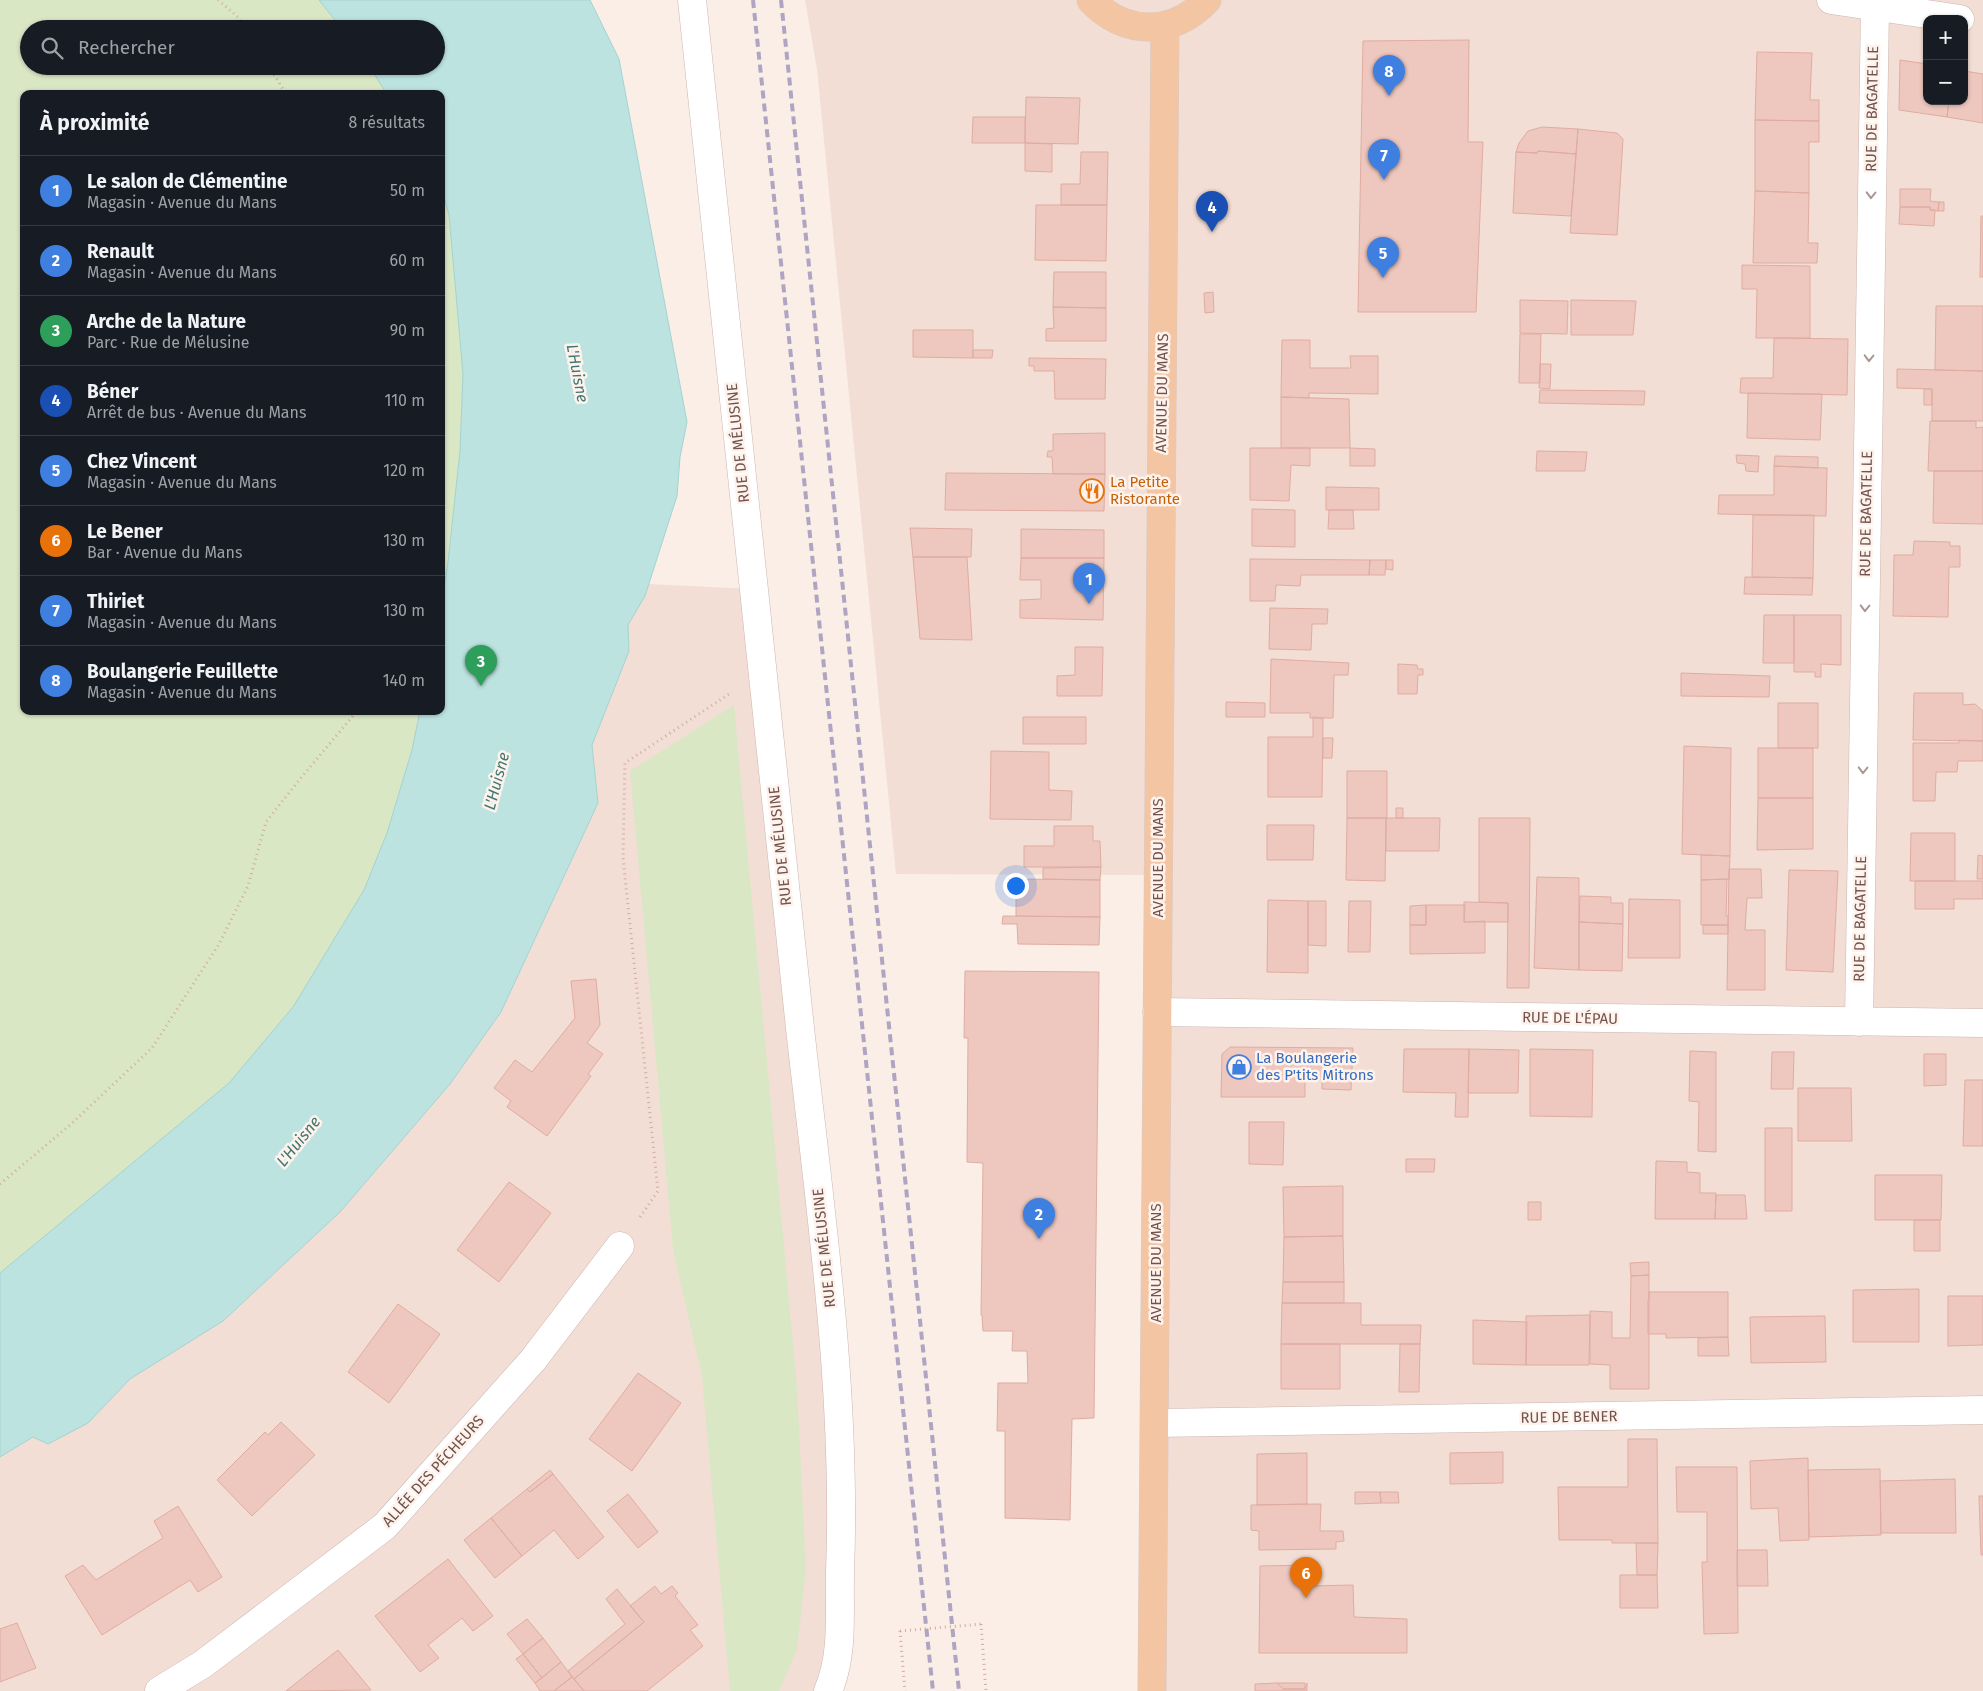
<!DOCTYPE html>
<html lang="fr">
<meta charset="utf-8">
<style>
body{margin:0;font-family:"Fira Sans",sans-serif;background:#242831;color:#f1f3f6}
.controls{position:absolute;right:15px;top:15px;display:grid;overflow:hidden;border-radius:10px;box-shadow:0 1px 4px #0004}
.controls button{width:45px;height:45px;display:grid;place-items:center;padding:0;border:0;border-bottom:1px solid #363941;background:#171b24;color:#f1f3f6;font:25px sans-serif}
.you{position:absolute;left:1015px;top:885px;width:18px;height:18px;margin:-12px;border:4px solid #fff;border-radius:50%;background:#1a73e8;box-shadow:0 0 0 8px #1a73e833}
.badge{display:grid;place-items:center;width:32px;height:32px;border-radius:50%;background:#db5654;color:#fff;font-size:16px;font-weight:700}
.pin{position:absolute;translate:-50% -41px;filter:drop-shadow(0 1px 2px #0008)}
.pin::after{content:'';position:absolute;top:26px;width:18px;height:15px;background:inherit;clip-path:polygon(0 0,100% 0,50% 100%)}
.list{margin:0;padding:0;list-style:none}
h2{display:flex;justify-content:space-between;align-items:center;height:65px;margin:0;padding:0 20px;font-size:21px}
h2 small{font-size:16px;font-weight:400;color:#9ea1a6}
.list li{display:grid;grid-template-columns:32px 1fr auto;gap:15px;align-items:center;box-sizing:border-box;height:70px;padding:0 20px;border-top:1px solid #363941}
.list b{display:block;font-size:19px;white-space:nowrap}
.list p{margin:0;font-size:16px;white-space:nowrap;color:#9ea1a6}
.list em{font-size:16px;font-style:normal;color:#9ea1a6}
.icon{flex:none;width:28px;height:28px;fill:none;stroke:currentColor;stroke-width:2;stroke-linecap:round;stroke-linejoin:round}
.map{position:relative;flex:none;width:1983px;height:1691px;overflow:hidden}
.search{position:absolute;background:#171b24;box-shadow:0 1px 4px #0004;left:20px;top:20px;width:425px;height:55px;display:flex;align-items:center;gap:12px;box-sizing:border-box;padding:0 18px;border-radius:28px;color:#9ea1a6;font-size:19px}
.panel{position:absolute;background:#171b24;box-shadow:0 1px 4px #0004;left:20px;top:90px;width:425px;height:625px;border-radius:10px}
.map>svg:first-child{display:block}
.residential{fill:#f2ded5;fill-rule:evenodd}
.green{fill:#dae7c5;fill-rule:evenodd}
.water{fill:#bce3e0;stroke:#a3d3d1}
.building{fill:#eec8bf;stroke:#dfaca1}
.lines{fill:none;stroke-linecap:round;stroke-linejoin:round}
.street-casing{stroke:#cdb6b0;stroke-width:29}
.primary-casing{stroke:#d5cbca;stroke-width:29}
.path{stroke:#d2aba3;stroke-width:3;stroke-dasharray:1 4;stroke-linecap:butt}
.street{stroke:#fff;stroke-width:28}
.primary{stroke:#f4c5a3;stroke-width:28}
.rail{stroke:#afa5c3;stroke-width:4;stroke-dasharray:8 5;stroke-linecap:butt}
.path-bridge{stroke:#d2aba3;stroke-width:3;stroke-dasharray:1 4;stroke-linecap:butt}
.oneway{stroke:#aa9794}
.labels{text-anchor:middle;stroke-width:5;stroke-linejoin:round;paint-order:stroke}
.street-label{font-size:15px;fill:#72524d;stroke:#fef3ec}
.food-label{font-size:15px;fill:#c56008;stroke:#fef3ec;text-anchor:start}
.shop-label{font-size:15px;fill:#366cbe;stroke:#fef3ec;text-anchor:start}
.water-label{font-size:16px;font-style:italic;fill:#427673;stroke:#fef3ec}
</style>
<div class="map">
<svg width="1983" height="1691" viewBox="0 0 1983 1691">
<rect width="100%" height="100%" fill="#faeee6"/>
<!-- residential -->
<path class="residential" d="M805,0H1983V1691H1152L1158,875L896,874L817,69ZM1927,19H1964V101H1927Z
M648,584L753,589L832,1314L828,1691H0V1457L33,1437L88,1423L130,1379L223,1321L340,1212L450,1084L501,1012L598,803L592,745L629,651L628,625L645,596Z"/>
<!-- green -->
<path class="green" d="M0,0H473L451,953L0,1392ZM29,29H436V66H29ZM24,94H441V711H24Z
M734,705L797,1386L806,1569L797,1650L779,1691H730L702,1377L673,1250L630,771Z"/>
<!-- water -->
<path class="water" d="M319,0H590L619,59L687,422L680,457L677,496L645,596L628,625L629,651L592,745L598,803L501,1012L450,1084L340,1212L223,1321L130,1379L88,1423L48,1444L33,1437L0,1457V1273L229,1083L293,1007L364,890L387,833L412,750L420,711H441V606L448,562L460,451L463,374L449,215L441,186V94H387L369,66H436V29H342Z"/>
<!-- building -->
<path class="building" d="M1469,40L1468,142H1483L1476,312H1358L1363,41Z
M1757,52L1812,53L1810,100H1819V121L1755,120Z
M1900,60L1927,64V101H1949L1947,117L1899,110Z
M1964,71L1983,74V123L1947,117L1949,101H1964Z
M1026,97L1080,98L1078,144L1025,143Z
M973,117H1025V143H972Z
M1755,120L1819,121V142H1809V193L1755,191Z
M1542,127L1578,129L1576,154L1538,151L1537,153L1516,152L1519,143L1528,131Z
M1578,129L1617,133L1623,139L1617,235L1570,233Z
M1025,143L1052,144V172L1025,171Z
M1538,151L1576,154L1571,216L1513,213L1516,152L1537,153Z
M1081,152H1108L1107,205H1061V184H1080Z
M1900,189H1931L1930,201L1939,202L1938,211L1930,210V207H1900Z
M1755,191L1809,193L1808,243H1818L1817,263H1753Z
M1939,202H1944V211H1938Z
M1036,205H1107L1106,261L1035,260Z
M1900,207H1930V210H1935L1934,226L1899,224Z
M1981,216H1983V277H1980Z
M1742,265L1810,266V338H1756L1757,289H1742Z
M1054,272H1106V308L1053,307Z
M1213,292L1214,312L1205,313L1204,293Z
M1520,300L1568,301L1567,334L1520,333Z
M1571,300L1636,301L1633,335H1571Z
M1936,306H1983V371L1935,370Z
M1053,307L1106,308V341H1046V329L1054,328Z
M913,330H973V358L913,357Z
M1520,334H1541L1540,383H1519Z
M1774,338L1848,339L1847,395L1740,393L1741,378H1773Z
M1282,340H1310V368H1351L1350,356H1378V394L1309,393V398L1281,397Z
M973,350H993L992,358H973Z
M1029,358L1106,359L1105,399H1055L1054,371H1034V366H1029Z
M1540,364H1551L1550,389L1539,388Z
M1897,369L1983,371V421H1932V389L1897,388Z
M1924,389H1932V405H1924Z
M1540,390L1645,391L1644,405L1539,403Z
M1748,393L1822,394L1820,440L1747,438Z
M1281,397L1349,399L1350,448H1281Z
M1930,421H1976V428L1983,427V471H1928Z
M1105,433V474H1053L1052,457H1047L1048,451H1053V434Z
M1250,448H1310V466L1291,465L1289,501L1250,500Z
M1350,448L1375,449V466H1350Z
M1537,451L1587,452L1585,471H1536Z
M1736,455L1759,456L1758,472L1746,471L1745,464L1737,463Z
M1775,456L1818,457V468L1774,466Z
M1774,466L1827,468L1826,516L1718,514L1719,495H1774Z
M1934,471H1983V524L1933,523Z
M946,473L1105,474L1104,511L945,510Z
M1326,487L1379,488V510H1326Z
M1252,509L1295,510V547L1252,546Z
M1329,510H1353L1354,529H1328Z
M1753,515H1814L1813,578L1752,577Z
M910,528L972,529L971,557H913Z
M1021,529L1104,530V558H1021Z
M1914,541L1950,542V546H1960V567H1949L1948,617L1893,616L1894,555H1913Z
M913,557H967L972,640L920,639Z
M1021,558H1104L1103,620L1020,618V600L1041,599V580H1020Z
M1250,559L1370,560L1369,575H1301L1300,586L1276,585L1275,601H1250Z
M1370,560H1386L1385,575H1369Z
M1386,560H1393V570L1386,569Z
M1745,577L1813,578L1812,595L1744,594Z
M1270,608L1328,609L1327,624H1312L1311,650L1269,649Z
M1764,615H1794V663H1763Z
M1794,615H1841V665L1821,664V677H1815V672H1794Z
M1075,647H1103L1102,696H1057V676L1075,675Z
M1271,659L1349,663L1348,675H1334L1333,718H1310V713H1270Z
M1398,664L1417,665L1418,669H1423V675H1418L1417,694H1398Z
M1681,673L1770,676L1769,697L1681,696Z
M1914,693H1963V705L1975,704L1983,711V741L1913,740Z
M1226,702L1265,703V717H1226Z
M1778,703H1818V748H1778Z
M1023,717H1086V744H1023Z
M1313,717L1323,718L1322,797H1268V737H1313Z
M1323,738H1333L1332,758H1323Z
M1959,740L1983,741V761H1958L1957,772H1936L1935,801H1913V743H1959Z
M1684,746L1731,748L1730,856L1682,854Z
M1758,748H1813V798H1758Z
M991,751L1049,752V790L1072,791L1071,820L990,819Z
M1347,771H1387V818H1347Z
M1758,798H1813V849L1757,850Z
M1396,808H1403V818H1396Z
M1347,818H1386L1385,881L1346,880Z
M1386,818H1440L1439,851H1386Z
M1479,818H1530L1529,988H1507L1508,903L1479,902Z
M1267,825H1314L1313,860H1267Z
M1054,826H1093V841H1100L1101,867H1024V846H1054Z
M1911,833H1955V881H1910Z
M1701,855L1730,856L1729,879L1701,880Z
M1978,855L1983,856V879H1977Z
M1101,867L1100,880L1043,879V868Z
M1729,869H1761L1762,898H1747L1745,930H1765V990H1727Z
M1789,870L1838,871L1833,972L1786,970Z
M1537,877L1579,878V970L1534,968Z
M1016,879L1100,880V917L1016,916Z
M1727,879L1726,916H1728V925H1701V880Z
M1915,881H1983V899H1954V909H1915Z
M1580,896L1611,897V903H1623V924L1579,922Z
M1629,899L1680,900V958H1628Z
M1268,900L1308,901V973L1267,972Z
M1308,901H1326V946L1308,945Z
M1349,901H1371L1370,952H1348Z
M1464,902L1508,903V922H1464Z
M1426,905V925H1410V906Z
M1426,905H1465L1464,922L1485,921V953L1410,954V925H1426Z
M1003,916L1100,917L1099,945L1018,944L1017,924H1002Z
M1579,922L1623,924L1622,971L1579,970Z
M1703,925H1728V934H1703Z
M965,971L1099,972L1094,1418L1072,1419L1070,1520L1005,1518V1431H997L998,1383H1028L1027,1351H1012L1013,1331H983L982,1315H981L983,1163L967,1162L968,1038H964Z
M596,979L600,1025L587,1043L603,1054L588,1074L591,1076L547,1136L507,1107L511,1101L494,1088L515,1060L532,1072L575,1018L571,981Z
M1230,1047L1353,1048L1351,1090L1322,1089V1080L1305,1078V1097H1221L1222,1054Z
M1404,1049H1469L1468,1117H1455L1456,1093L1403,1092Z
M1469,1049L1519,1050L1518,1093H1468Z
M1530,1049L1593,1050L1592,1117L1530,1116Z
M1690,1051L1716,1052V1152L1698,1151L1699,1102L1689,1101Z
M1772,1052H1794L1793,1089H1771Z
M1924,1054H1946V1085L1924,1086Z
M1965,1080H1983V1146H1963Z
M1798,1088H1851L1852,1141H1798Z
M1249,1122H1284L1283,1165L1249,1164Z
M1765,1128H1792V1211H1765Z
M1406,1159H1435L1434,1172H1406Z
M1656,1161L1687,1162V1172L1700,1173V1193H1716L1715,1219H1655Z
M1875,1175H1942L1941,1220H1875Z
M509,1182L551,1213L499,1282L457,1250Z
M1343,1186V1236L1284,1237L1283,1187Z
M1716,1195H1745L1747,1219H1715Z
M1528,1202H1541V1220H1528Z
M1914,1220H1940V1251H1914Z
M1343,1236L1344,1282H1283L1284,1237Z
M1649,1262V1275L1631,1276L1630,1263Z
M1649,1275V1389H1610V1365L1590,1364V1311L1612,1312V1338H1630L1631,1276Z
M1283,1282H1344V1303H1282Z
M1919,1289V1342H1853V1290Z
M1649,1292H1728V1337L1666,1338V1334H1648V1300H1649Z
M1948,1296H1983V1345L1948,1346Z
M1282,1303H1361V1325H1421L1420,1344H1281Z
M398,1304L440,1334L389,1403L348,1372Z
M1590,1315L1589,1365H1526V1316Z
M1825,1316L1826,1362L1751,1363L1750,1317Z
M1473,1320L1527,1322L1526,1365L1473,1364Z
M1728,1337L1729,1356H1698V1338Z
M1281,1344H1340V1389H1281Z
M1400,1344H1420L1419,1392H1399Z
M638,1373L681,1403L632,1471L589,1439Z
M281,1422L315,1455L252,1516L217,1480L265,1432L268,1435Z
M1628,1439H1657L1658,1543H1612V1540H1559L1558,1487H1628Z
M1503,1452V1483L1450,1484V1453Z
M1307,1453V1504L1257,1505V1454Z
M1808,1458L1809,1540L1780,1541L1778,1508L1751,1509L1750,1461Z
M1676,1467H1737L1738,1633L1704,1634L1702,1562H1707V1512H1677Z
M1880,1469L1881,1535L1809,1537L1808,1470Z
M550,1470L553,1474L530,1492L527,1489Z
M553,1474L604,1537L578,1559L554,1530L522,1556L491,1518L527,1489L530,1492Z
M1955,1479L1956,1533H1881L1880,1481Z
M1355,1492H1380L1381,1503L1355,1504Z
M1380,1492H1398L1399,1503H1381Z
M628,1494L658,1532L638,1548L607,1511Z
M1979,1496H1983V1555H1981Z
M1321,1504L1320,1531H1343L1344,1541L1336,1542V1549L1259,1550V1531L1251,1530V1505Z
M178,1506L222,1577L198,1592L190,1580L102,1635L65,1576L83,1565L96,1580L163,1538L154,1521Z
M491,1518L522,1556L495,1578L464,1540Z
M1636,1543H1658L1657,1575H1637Z
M1737,1550H1767L1768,1586H1737Z
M448,1559L493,1616L473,1631L462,1618L428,1645L439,1658L420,1672L375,1616Z
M1308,1565L1309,1586L1353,1585L1354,1617L1407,1619V1653H1259L1260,1566Z
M1620,1575H1657L1658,1608H1620Z
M655,1586L661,1594L672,1586L678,1593L675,1596L698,1625L690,1630L703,1646L647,1691H584L574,1679L644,1622L630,1606Z
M617,1589L644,1622L574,1679L568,1671L625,1624L606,1599Z
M527,1619L543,1638L523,1654L507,1634Z
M17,1623L36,1668L0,1682V1629Z
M543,1638L561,1662L542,1678L523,1654Z
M338,1650L371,1690L286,1691L306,1675Z
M523,1654L542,1678L535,1683L516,1659Z
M561,1662L572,1677L554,1691H540L535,1683Z
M572,1677L584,1691H554Z
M1277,1683L1283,1689H1305L1307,1683V1691H1255V1684Z
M1277,1683H1305V1689H1283Z"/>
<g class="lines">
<!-- street casing -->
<g class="street-casing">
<path id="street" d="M692,0C728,343 762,686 800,1028C820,1209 847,1391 840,1573C839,1612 844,1654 828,1691
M1831,0L1960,19
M1157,1012L1983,1023
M1859,1022L1875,7
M1155,1423L1983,1410
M159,1691L203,1664L385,1526L533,1360L620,1246"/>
</g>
<!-- primary casing -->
<g class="primary-casing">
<path id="primary" d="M1091,0C1124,36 1174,36 1207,0
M1152,1691L1165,26"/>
</g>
<!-- path -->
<path class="path" d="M218,0L239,18L245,29
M269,66L286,94
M0,1184L70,1125L152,1048L219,944L248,886L266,822L300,779L357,711
M640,1217L658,1191L623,858L625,763L729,694
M981,1624L986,1691
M900,1631L905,1691"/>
<!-- street -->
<use href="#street" class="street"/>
<!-- primary -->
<use href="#primary" class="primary"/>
<!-- rail -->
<path class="rail" d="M753,0L933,1691
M781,0L959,1691"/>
<!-- path-bridge -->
<path class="path-bridge" d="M900,1631L981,1624"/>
</g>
<!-- one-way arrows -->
<defs><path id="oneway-chevron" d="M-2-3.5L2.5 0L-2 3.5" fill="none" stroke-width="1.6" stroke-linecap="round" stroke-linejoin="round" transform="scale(1.25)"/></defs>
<g class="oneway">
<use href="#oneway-chevron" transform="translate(1871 195) rotate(91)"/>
<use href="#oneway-chevron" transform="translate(1869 358) rotate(91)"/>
<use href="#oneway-chevron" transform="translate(1865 608) rotate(91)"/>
<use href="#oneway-chevron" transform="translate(1863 770) rotate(91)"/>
</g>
<!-- icons -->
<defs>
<g id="restaurant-ring" transform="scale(1.25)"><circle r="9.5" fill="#fef3ec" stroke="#e8710a" stroke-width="1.5"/><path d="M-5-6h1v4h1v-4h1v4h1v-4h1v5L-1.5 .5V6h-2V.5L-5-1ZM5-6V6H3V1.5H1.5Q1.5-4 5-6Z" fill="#e8710a"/></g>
<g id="shop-ring" transform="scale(1.25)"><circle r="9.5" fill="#fef3ec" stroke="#3f7fe0" stroke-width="1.5"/><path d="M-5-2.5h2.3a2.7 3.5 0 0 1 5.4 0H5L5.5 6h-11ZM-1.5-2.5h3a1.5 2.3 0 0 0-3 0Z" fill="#3f7fe0"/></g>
</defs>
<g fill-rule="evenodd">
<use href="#restaurant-ring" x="1092" y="491"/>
<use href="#shop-ring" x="1239" y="1067"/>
</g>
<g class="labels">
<!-- street labels -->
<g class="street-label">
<text transform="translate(1872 109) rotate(-89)" y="5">RUE DE BAGATELLE</text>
<text transform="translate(1162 393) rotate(-89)" y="5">AVENUE DU MANS</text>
<text transform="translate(738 443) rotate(-96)" y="5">RUE DE MÉLUSINE</text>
<text transform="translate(1866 514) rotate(-89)" y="5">RUE DE BAGATELLE</text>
<text transform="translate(780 846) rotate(-96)" y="5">RUE DE MÉLUSINE</text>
<text transform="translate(1158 858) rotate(-90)" y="5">AVENUE DU MANS</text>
<text transform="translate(1860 919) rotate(-89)" y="5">RUE DE BAGATELLE</text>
<text transform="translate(1570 1018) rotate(1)" y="5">RUE DE L'ÉPAU</text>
<text transform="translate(824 1248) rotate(-96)" y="5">RUE DE MÉLUSINE</text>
<text transform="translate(1156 1263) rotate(-90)" y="5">AVENUE DU MANS</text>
<text transform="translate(1569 1417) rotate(-1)" y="5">RUE DE BENER</text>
<text transform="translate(433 1471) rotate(-48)" y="5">ALLÉE DES PÉCHEURS</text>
</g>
<!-- food labels -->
<g class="food-label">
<text x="1110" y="487">La Petite<tspan x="1110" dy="17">Ristorante</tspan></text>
</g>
<!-- shop labels -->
<g class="shop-label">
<text x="1256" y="1063">La Boulangerie<tspan x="1256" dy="17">des P'tits Mitrons</tspan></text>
</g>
<!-- water labels -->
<g class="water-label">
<text transform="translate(578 373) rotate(79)" y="6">L'Huisne</text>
<text transform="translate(496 781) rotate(-75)" y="6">L'Huisne</text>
<text transform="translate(298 1141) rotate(-51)" y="6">L'Huisne</text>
</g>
</g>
</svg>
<div class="controls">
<button>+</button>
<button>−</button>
</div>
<div class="you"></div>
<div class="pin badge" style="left:1089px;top:604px;background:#3f7fe0">1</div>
<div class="pin badge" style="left:1039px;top:1239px;background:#3f7fe0">2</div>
<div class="pin badge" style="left:481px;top:686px;background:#2e9e5b">3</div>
<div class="pin badge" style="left:1212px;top:232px;background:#1a4fb4">4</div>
<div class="pin badge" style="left:1383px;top:278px;background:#3f7fe0">5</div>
<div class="pin badge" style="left:1306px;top:1598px;background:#e8710a">6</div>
<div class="pin badge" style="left:1384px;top:180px;background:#3f7fe0">7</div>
<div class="pin badge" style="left:1389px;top:96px;background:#3f7fe0">8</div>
<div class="search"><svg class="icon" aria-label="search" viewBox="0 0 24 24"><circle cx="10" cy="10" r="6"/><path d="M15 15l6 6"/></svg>Rechercher</div>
<section class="panel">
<h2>À proximité<small>8 résultats</small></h2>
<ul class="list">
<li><span class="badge" style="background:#3f7fe0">1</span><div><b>Le salon de Clémentine</b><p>Magasin · Avenue du Mans</p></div><em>50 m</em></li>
<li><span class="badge" style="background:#3f7fe0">2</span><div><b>Renault</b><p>Magasin · Avenue du Mans</p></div><em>60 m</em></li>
<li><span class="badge" style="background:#2e9e5b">3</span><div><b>Arche de la Nature</b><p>Parc · Rue de Mélusine</p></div><em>90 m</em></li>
<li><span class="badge" style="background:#1a4fb4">4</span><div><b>Béner</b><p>Arrêt de bus · Avenue du Mans</p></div><em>110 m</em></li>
<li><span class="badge" style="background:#3f7fe0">5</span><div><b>Chez Vincent</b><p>Magasin · Avenue du Mans</p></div><em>120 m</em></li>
<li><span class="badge" style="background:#e8710a">6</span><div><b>Le Bener</b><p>Bar · Avenue du Mans</p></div><em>130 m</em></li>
<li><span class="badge" style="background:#3f7fe0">7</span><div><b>Thiriet</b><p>Magasin · Avenue du Mans</p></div><em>130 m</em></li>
<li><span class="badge" style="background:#3f7fe0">8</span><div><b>Boulangerie Feuillette</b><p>Magasin · Avenue du Mans</p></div><em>140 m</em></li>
</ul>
</section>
</div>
